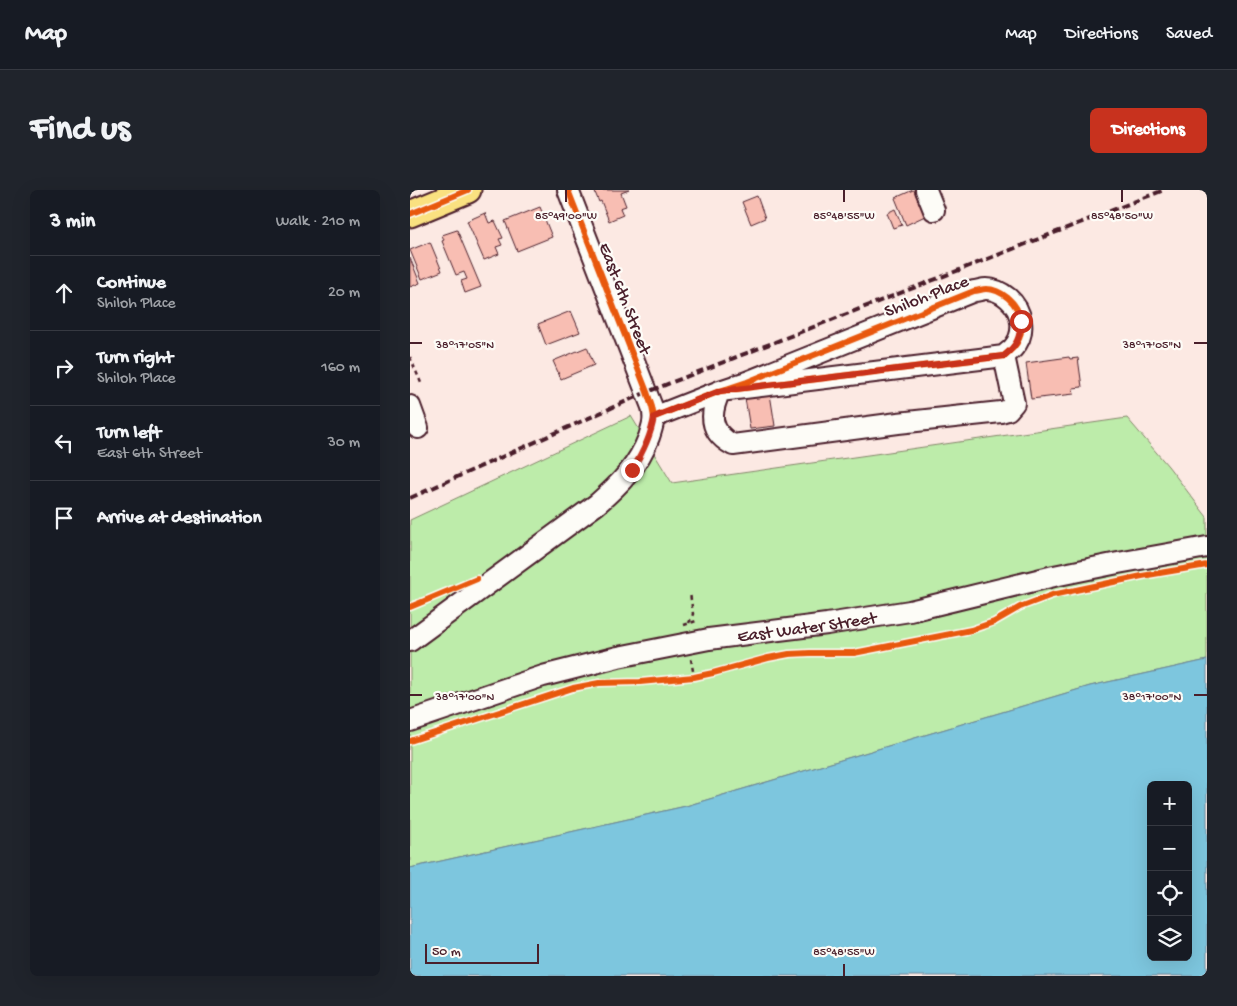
<!DOCTYPE html>
<meta charset="utf-8">
<style>
body{margin:0;font-family:"Gochi Hand",sans-serif;background:#20242c;color:#f1f3f6}
.controls{position:absolute;right:15px;bottom:15px;display:grid;overflow:hidden;border-radius:8px;box-shadow:0 5px 20px #0002}
.controls button{width:45px;height:45px;display:grid;place-items:center;padding:0;border:0;border-bottom:1px solid #363941;background:#171b24;color:#f1f3f6;font:25px sans-serif}
.scale{position:absolute;left:15px;bottom:12px;width:114px;box-sizing:border-box;padding-left:5px;border:2px solid #4a1f2b;border-top:0;font-size:14px;line-height:18px;white-space:nowrap;color:#4a1f2b;-webkit-text-stroke:4px #fdfcf7;paint-order:stroke}
.stop{position:absolute;width:15px;height:15px;margin:-11px;border:4px solid #c8321e;border-radius:50%;background:#fff}
.stop.end{background:#c8321e;border-color:#fff;box-shadow:0 1px 5px #0008}
.list{margin:0;padding:0;list-style:none}
h2{display:flex;justify-content:space-between;align-items:center;height:65px;margin:0;padding:0 20px;font-size:21px}
h2 small{font-size:16px;font-weight:400;color:#9ea1a6}
.list li{display:grid;grid-template-columns:32px 1fr auto;gap:15px;align-items:center;box-sizing:border-box;height:75px;padding:0 20px;border-top:1px solid #363941}
.list b{display:block;font-size:19px;white-space:nowrap}
.list p{margin:0;font-size:16px;white-space:nowrap;color:#9ea1a6}
.list em{font-size:16px;font-style:normal;color:#9ea1a6}
.icon{flex:none;width:28px;height:28px;fill:none;stroke:currentColor;stroke-width:2;stroke-linecap:round;stroke-linejoin:round}
.map{position:relative;flex:none;width:797px;height:786px;overflow:hidden;border-radius:8px}
header{display:flex;align-items:center;gap:30px;box-sizing:border-box;height:70px;padding:0 25px;background:#171b24;border-bottom:1px solid #363941}
header strong{font-size:24px}
nav{display:flex;gap:28px;margin-inline-start:auto;font-size:18px}
.intro{display:flex;align-items:center;justify-content:space-between;box-sizing:border-box;height:120px;padding:0 30px}
h1{margin:0;font-size:35px}
.button{padding:12px 22px;border-radius:8px;background:#c8321e;color:#fff;font-size:18px;font-weight:700}
main{display:flex;gap:30px;padding:0 30px}
aside{flex:1;background:#171b24;border-radius:8px;box-shadow:0 5px 20px #0002}
.map>svg:first-child{display:block}
.green{fill:#bdecaa;stroke:#84866a}
.water{fill:#7dc6de;stroke:#698396;fill-rule:evenodd}
.building{fill:#f8beb3;stroke:#4a1f2b}
.lines{fill:none;stroke-linecap:round;stroke-linejoin:round}
.minor-casing{stroke:#4a1f2b;stroke-width:24}
.major-casing{stroke:#4a1f2b;stroke-width:29}
.path{stroke:#4a1f2b;stroke-width:2.5;stroke-dasharray:4 4;stroke-linecap:butt}
.minor{stroke:#fdfcf7;stroke-width:20}
.major{stroke:#fae180;stroke-width:25}
.rail{stroke:#4a1f2b;stroke-width:4;stroke-dasharray:8 4;stroke-linecap:butt}
.cycleway-casing{stroke:#fdfcf7;stroke-width:9}
.cycleway{stroke:#e8590c;stroke-width:6}
.route{stroke:#c8321e;stroke-width:6}
.ticks{fill:none;stroke:#4a1f2b;stroke-width:2}
.labels{text-anchor:middle;stroke-width:4.5;stroke-linejoin:round;paint-order:stroke}
.street-label{font-size:18px;fill:#4a1f2b;stroke:#fdfcf7}
.ticks-label{font-size:12px;text-anchor:middle;fill:#4a1f2b;stroke:#fdfcf7;stroke-width:4.5;stroke-linejoin:round;paint-order:stroke}
</style>
<header>
<strong>Map</strong>
<nav><a>Map</a><a>Directions</a><a>Saved</a></nav>
</header>
<div class="intro"><h1>Find us</h1><a class="button">Directions</a></div>
<main>
<aside>
<h2>3 min<small>Walk · 210 m</small></h2>
<ul class="list">
<li><svg class="icon" aria-label="ahead" viewBox="0 0 24 24"><path d="M12 20V5M6 11l6-6 6 6"/></svg><div><b>Continue</b><p>Shiloh Place</p></div><em>20 m</em></li>
<li><svg class="icon" aria-label="right" viewBox="0 0 24 24"><path d="M7 20v-9h11M14 6l5 5-5 5"/></svg><div><b>Turn right</b><p>Shiloh Place</p></div><em>160 m</em></li>
<li><svg class="icon" aria-label="left" viewBox="0 0 24 24"><path d="M17 20v-9H6M10 6l-5 5 5 5"/></svg><div><b>Turn left</b><p>East 6th Street</p></div><em>30 m</em></li>
<li><svg class="icon" aria-label="arrive" viewBox="0 0 24 24"><path d="M6 21V4h12l-3 4 3 4H6"/></svg><div><b>Arrive at destination</b></div></li>
</ul>
</aside>
<div class="map">
<svg width="797" height="786" viewBox="0 0 797 786">
<rect width="100%" height="100%" fill="#fce9e3"/>
<filter id="ink" filterUnits="userSpaceOnUse"><feTurbulence type="fractalNoise" baseFrequency=".02" numOctaves="2"/><feDisplacementMap in="SourceGraphic" scale="10" xChannelSelector="R" yChannelSelector="G"/><feConvolveMatrix kernelMatrix="1 2 1 2 8 2 1 2 1" color-interpolation-filters="sRGB"/></filter>
<g filter="url(#ink)">
<!-- green -->
<path class="green" d="M221,226L262,293L717,228L758,276L797,327V470L680,496L276,616L0,678V330Z"/>
<!-- water -->
<path class="water" d="M797,470V786H0V678L276,616L680,496ZM741,595H778V767H741Z"/>
<!-- building -->
<path class="building" d="M184,0H219L211,3L216,16L210,18L213,25L199,31L191,11L189,12Z
M503,0H504L515,26L496,35L485,8Z
M347,6L355,28L341,34L332,12Z
M130,17L142,47L107,61L95,31Z
M485,19L492,35L483,38L477,23Z
M75,23L79,33L85,31L93,48L89,49L92,55L86,57L89,64L74,70L57,31Z
M47,40L71,97L55,103L51,91L57,89L54,82L46,85L32,51L34,50L32,45Z
M20,52L32,81L12,89L0,60Z
M0,68L10,93L0,97Z
M161,121L170,142L136,155L128,134Z
M177,157L184,175L151,189L143,171Z
M659,167L660,169L668,168L672,197L663,198L664,204L621,209L616,173Z
M360,204L365,236L340,239L335,208Z"/>
<g class="lines">
<!-- minor casing -->
<g class="minor-casing">
<g id="minor">
<path d="M516,0L524,20"/>
<path d="M0,216L8,238"/>
<path d="M244,227L310,201L337,192L564,101C568,101 572,99 576,99C584,99 592,103 598,108C612,120 617,143 603,158C600,161 597,163 594,166L310,201C299,224 299,242 323,255L488,233L591,222L598,220L604,213L594,166"/>
<path d="M0,451L187,314C210,294 228,276 239,247C243,235 245,229 242,217L158,0"/>
<path id="s1" d="M0,531L133,486L208,467L299,449L417,434L500,421L644,386L708,373L797,357"/>
</g>
</g>
<!-- major casing -->
<g class="major-casing">
<path id="major" d="M0,24L58,0"/>
</g>
<!-- path -->
<path class="path" d="M0,167L11,193
M279,433L283,424L280,403
M274,435L286,431
M281,469L284,487"/>
<!-- minor -->
<use href="#minor" class="minor"/>
<!-- major -->
<use href="#major" class="major"/>
<!-- rail -->
<path class="rail" d="M0,308L237,202L754,0"/>
<!-- cycleway casing -->
<g class="cycleway-casing">
<path id="cycleway" d="M158,0L237,202L242,217L244,227L310,201L337,192L564,101C568,101 572,99 576,99C584,99 592,103 598,108C612,120 617,143 603,158C600,161 597,163 594,166L310,201
M0,24L58,0
M0,417L67,389
M0,551L163,498L189,493L230,492L284,487L303,483L358,468L379,464L400,463H444L561,440L584,432L610,417L642,405L732,386L797,375"/>
</g>
<!-- cycleway -->
<use href="#cycleway" class="cycleway"/>
</g>
</g>
<g class="lines" filter="url(#ink)">
<!-- route -->
<path class="route" d="M222,280C232,264 241,246 244,227L310,201L594,166C607,155 610,148 611,131"/>
</g>
<!-- ticks -->
<path class="ticks" d="M156,0V12M434,0V12M712,0V12M0,153H12M784,153H797M0,505H12M784,505H797M434,774V786"/>
<g class="labels">
<!-- street labels -->
<g class="street-label">
<text transform="translate(516 105) rotate(-21)" y="6">Shiloh Place</text>
<text transform="translate(216 108) rotate(69)" y="6">East 6th Street</text>
<text dy="6" stroke="none"><textPath href="#s1" startOffset="409">East Water Street</textPath></text>
</g>
</g>
<g class="ticks-label">
<text x="156" y="29">85°49'00"W</text>
<text x="434" y="29">85°48'55"W</text>
<text x="712" y="29">85°48'50"W</text>
<text x="55" y="158">38°17'05"N</text>
<text x="742" y="158">38°17'05"N</text>
<text x="55" y="510">38°17'00"N</text>
<text x="742" y="510">38°17'00"N</text>
<text x="434" y="765">85°48'55"W</text>
</g>
</svg>
<div class="controls">
<button>+</button>
<button>−</button>
<button><svg class="icon" aria-label="locate" viewBox="0 0 24 24"><circle cx="12" cy="12" r="6"/><path d="M12 2v4M12 18v4M2 12h4M18 12h4"/></svg></button>
<button><svg class="icon" aria-label="layers" viewBox="0 0 24 24"><path d="M12 4l9 5-9 5-9-5zM3 14l9 5 9-5"/></svg></button>
</div>
<div class="scale">50 m</div>
<div class="stop" style="left:611px;top:131px"></div>
<div class="stop end" style="left:222px;top:280px"></div>
</div>
</main>
